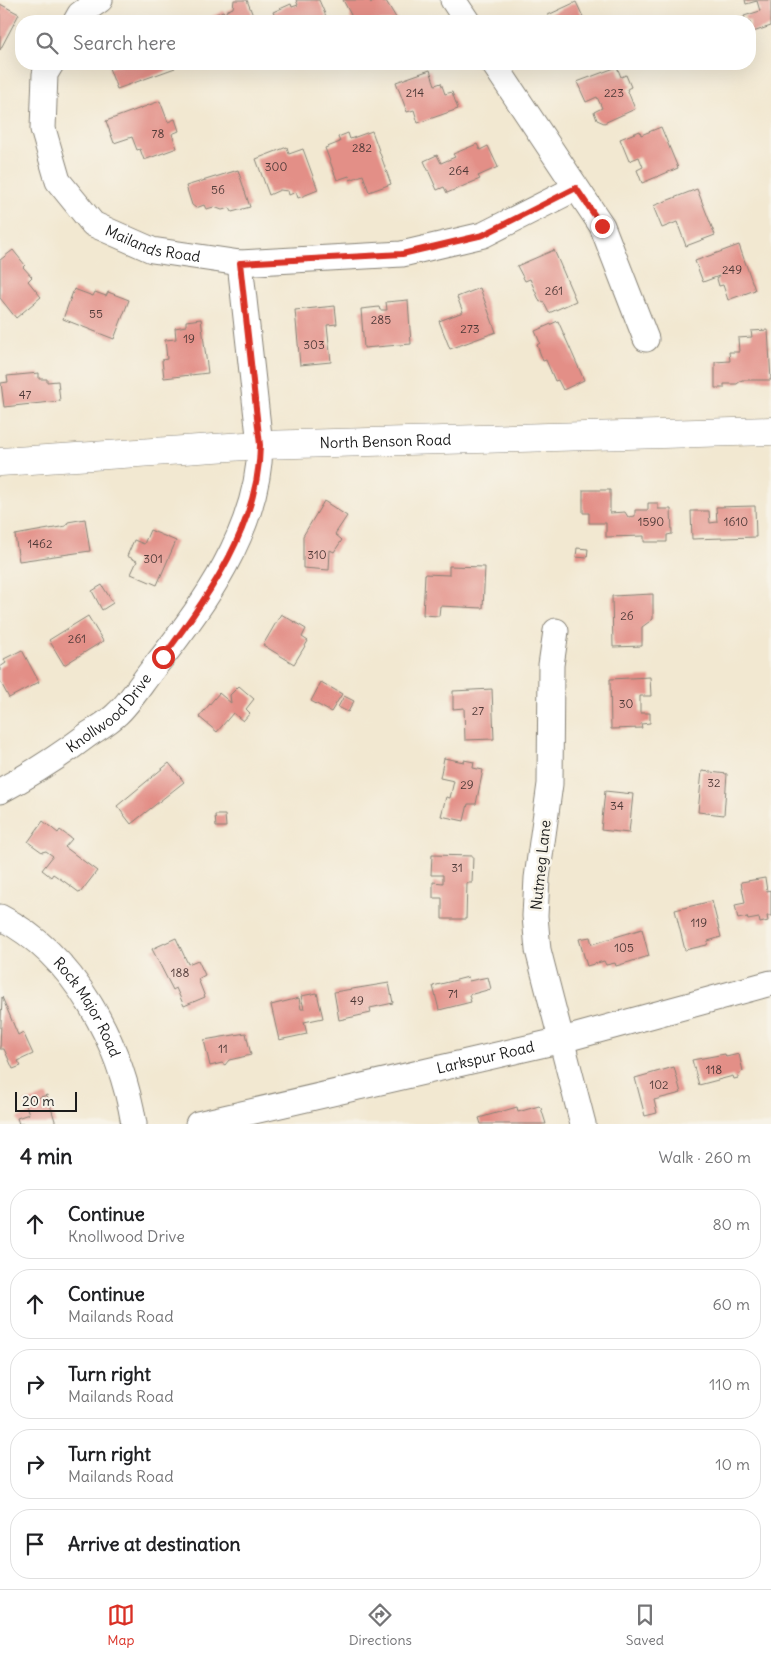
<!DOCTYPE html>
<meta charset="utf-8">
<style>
body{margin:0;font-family:Delius,sans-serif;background:#f6f6f6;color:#202124}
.scale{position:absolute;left:15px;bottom:12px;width:62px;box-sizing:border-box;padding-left:5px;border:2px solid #1c1c1c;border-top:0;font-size:14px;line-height:18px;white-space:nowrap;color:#1c1c1c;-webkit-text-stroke:4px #f7f3e8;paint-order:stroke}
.stop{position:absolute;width:15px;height:15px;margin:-11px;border:4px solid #d93025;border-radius:50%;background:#fff}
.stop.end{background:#d93025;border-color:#fff;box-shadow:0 1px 5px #0008}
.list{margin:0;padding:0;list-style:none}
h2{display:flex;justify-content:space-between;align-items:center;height:65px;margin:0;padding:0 20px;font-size:21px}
h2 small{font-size:16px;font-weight:400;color:#757577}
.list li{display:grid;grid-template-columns:32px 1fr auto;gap:15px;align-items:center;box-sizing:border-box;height:70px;margin:0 10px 10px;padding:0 10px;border:1px solid #e0e0e0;border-radius:20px}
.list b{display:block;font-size:19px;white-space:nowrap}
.list p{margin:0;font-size:16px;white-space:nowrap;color:#757577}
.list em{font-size:16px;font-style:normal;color:#757577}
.icon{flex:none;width:28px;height:28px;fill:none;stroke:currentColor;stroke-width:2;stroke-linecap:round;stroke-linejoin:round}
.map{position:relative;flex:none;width:771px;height:1124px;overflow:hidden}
.search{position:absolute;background:#fff;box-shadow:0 5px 20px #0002;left:15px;right:15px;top:15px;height:55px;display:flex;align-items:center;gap:12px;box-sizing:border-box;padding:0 18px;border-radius:20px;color:#757577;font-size:19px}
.sheet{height:465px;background:#fff}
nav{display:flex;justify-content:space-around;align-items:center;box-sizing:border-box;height:70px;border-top:1px solid #e0e0e0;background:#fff;font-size:14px;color:#757577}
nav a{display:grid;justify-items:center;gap:2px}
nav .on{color:#d93025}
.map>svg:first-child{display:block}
.building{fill:#e38f87}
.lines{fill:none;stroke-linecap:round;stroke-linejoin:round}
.minor-casing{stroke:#878276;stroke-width:27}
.secondary-casing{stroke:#878276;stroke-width:29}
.minor{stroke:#fff;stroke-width:25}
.secondary{stroke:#fff;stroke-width:28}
.route{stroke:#d93025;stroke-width:6}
.labels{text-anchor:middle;stroke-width:5;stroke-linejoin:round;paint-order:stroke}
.number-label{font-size:12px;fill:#4e3937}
.street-label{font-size:15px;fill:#1c1c1c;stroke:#f7f3e8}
</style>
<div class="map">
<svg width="771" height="1124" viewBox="0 0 771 1124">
<rect width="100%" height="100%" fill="#f7f3e8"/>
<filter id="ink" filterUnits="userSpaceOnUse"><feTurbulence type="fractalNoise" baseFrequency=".02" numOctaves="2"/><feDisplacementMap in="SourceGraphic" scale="10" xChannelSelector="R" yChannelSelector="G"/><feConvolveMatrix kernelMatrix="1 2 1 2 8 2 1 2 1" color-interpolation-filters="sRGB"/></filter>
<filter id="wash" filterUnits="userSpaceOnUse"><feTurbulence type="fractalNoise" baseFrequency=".0096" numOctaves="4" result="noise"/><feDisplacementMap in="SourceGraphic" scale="20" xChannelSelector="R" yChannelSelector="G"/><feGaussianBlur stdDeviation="1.12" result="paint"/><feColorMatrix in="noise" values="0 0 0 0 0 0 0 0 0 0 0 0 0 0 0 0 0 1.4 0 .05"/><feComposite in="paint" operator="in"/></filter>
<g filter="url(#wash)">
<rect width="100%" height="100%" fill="#f2e8d1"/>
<g id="blocks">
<!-- building -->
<path class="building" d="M234,0H247L255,21H202L223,11L228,17L226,11L233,8Z
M296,0H319L328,21H277L273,12L291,4L292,7L298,5Z
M343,0H369L371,3L375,0H381L383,2L386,1L398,21H352L350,18L351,15Z
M745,0H771V26L750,33V21H746L744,16L760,11L757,1L746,4Z
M576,2L585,21H550L548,15Z
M0,4L19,14L0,50Z
M121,64H173L175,68L117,89L109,68Z
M617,67L621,77L626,75L631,87L627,89L635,109L604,123L597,120L594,112L602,108L597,97L586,102L577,82Z
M430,70L435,85L441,83L445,94L452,92L458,109L418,123L414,110L407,112L396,82Z
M160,101L168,122L175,119L179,131L172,134L177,148L144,160L140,149L137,150L132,137L114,143L106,121Z
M661,127L678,168L642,183L637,170L643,167L639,157L629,161L620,139L640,131L641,135Z
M372,131L391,184L369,192L363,175L350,180L349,176L337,180L325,148L340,142L338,137L348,133L350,139Z
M477,144L480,150L488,146L498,167L478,176L480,179L447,193L444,187L437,190L424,161L437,155L441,163L455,157L453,154Z
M287,147L289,154L303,149L318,190L298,198L296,192L289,195L288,191L280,190L269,195L256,159Z
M238,170L250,207L232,212L230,208L222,210L214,207L206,209L204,205L196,208L192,205L186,186Z
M697,189L715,235L686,246L677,222L662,228L653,206Z
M739,245L755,290L728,300L723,285L719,286L717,279L719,276L703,282L695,261Z
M13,250L25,265L23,267L32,277L28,281L41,297L16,318L0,298V260Z
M554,250L576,301L549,313L543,301L540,302L530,279L525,281L517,266Z
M480,288L496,332L450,349L439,321L463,312L457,297Z
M74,289L93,296L95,292L106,296L108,292L129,300L114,339L63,319Z
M408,300L411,344L364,348L361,309L379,307L380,310H387L386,302Z
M335,306L337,324L327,325L331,362L300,365L295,310Z
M201,319L208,373L164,378L162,360L167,359L165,340L176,339L175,328L186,326V321Z
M558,321L584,380L563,390L558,380L555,381L546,360L543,361L537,345L540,343L535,331Z
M768,330L771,380H742L737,384H724V388H715V362L730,361L729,352H739L738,338L752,337L751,331Z
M39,373V379H47V382L58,381L60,401L4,407L1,383L8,382L7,376Z
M583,490H610V513L625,512L628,517L635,516V510H648V503H658V509H671L672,534L667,535V542H644V536L606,537V523H589V513H583Z
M324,501L347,516L335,534L342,540L334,552L330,550L329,570L303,568V536Z
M755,506L756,537L692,539L691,511H709L710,523L717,522L716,507Z
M85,519L90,551L19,561L15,535L66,526L68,522Z
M150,530L176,541L157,585L131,574L137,561L127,556L134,540L144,544Z
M577,548L588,549L587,558L576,557Z
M449,566L485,567L483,608L440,606L439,616L423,615L425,574L449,575Z
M102,585L113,603L102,610L92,591Z
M653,594V619L642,627V646L613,647L612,596Z
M281,614L306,629L302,637L308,641L294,664L263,645Z
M88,616L103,641L64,665L49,640Z
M22,650L39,682L9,698L0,681V667L6,663L4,659Z
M650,677L651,696H640V713H650V723L641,724L642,728L611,729L610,679Z
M321,682L342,694L331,712L311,701Z
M239,686L254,699L246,709L250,713L243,721L233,713L217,732L199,717L219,693L231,703L230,695Z
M492,689L494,739L465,740L464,708L453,709V691Z
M344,696L354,701L348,712L338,707Z
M444,758L464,762V760L474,762L473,768L483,770L476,804H468L464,821L441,816L446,797L450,798L454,781L440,778Z
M169,763L184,782L131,824L117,806Z
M702,771L727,774L724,815L698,812Z
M605,791L633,794L629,833L601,830Z
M215,815H225L226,827H216Z
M43,821L58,833L60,830L72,839L65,847L97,871L80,893L65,882L53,874L51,877L42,870L53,856L46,851L42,852L28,842Z
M432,855L473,856L472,883H467L466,919H442V898H433V882L443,883V875H431Z
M765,878L767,891L771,890V916H767L768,921L760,923L759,918L748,920L747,917L738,919L735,905L745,903L741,882Z
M712,901L721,937L708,941L707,945L685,950L675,910Z
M642,929L649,956L616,966L615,963L606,965L604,961L587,966L579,939L590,937L592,944Z
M176,938L188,964L198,960L205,975L198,979L205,997L184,1006L176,988L173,990L152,949Z
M468,977L469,981L488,977L491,989L469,995L471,1002L439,1010L433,986Z
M389,983L393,1003L370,1008L371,1013L339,1020L334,992Z
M317,993L323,1018L304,1022L307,1034L279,1040L271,1005L299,998L301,1009H304L301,996Z
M2,997L18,1035L23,1032L33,1054L18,1061L21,1066L13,1069L4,1049H0Z
M246,1033L251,1055L229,1060L225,1065L222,1063L210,1066L204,1040Z
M725,1054L726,1057L739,1054L743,1071L738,1075V1078L734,1079L733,1076L699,1085L692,1060Z
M674,1067L681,1093L654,1100L657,1113L645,1116L635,1078Z
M47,1095L56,1124H19L17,1118L29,1114L25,1102Z
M539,1106L541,1108L546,1124H481L479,1118L517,1107L518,1112Z"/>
</g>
</g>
<g filter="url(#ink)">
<use href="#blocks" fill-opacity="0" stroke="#878276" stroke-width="1"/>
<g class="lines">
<!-- minor casing -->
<g class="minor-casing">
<g id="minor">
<path d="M453,0L467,21"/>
<path d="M76,21L80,14L100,0"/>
<path id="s1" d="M51,64L45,74L43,129L58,181L93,224L152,250L240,263L402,254L483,235L576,188"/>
<path d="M494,64L602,226L646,339"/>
<path d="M556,631L551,665L550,784L537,878L535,916L538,950L583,1124"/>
<path id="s2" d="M0,791C32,774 60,756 89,734C98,728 109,722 117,714C130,702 141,684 152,670C203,607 259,529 260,445L240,263"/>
<path id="s3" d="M0,917C75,955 121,1044 134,1124"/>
<path id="s4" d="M198,1124L562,1040L771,983"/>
</g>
</g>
<!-- secondary casing -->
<g class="secondary-casing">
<g id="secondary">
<path id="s5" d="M0,462L260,445L771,431"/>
</g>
</g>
<!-- minor -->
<use href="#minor" class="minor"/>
<!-- secondary -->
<use href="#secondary" class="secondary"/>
</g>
</g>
<g class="lines" filter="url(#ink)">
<!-- route -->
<path class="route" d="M163,657C209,596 259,525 260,445L240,263L402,254L483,235L576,188L602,226"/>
</g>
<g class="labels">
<!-- number labels -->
<g class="number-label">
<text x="415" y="97">214</text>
<text x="614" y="97">223</text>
<text x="158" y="138">78</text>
<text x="362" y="152">282</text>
<text x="276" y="171">300</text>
<text x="459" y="175">264</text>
<text x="218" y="194">56</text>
<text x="732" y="274">249</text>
<text x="554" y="295">261</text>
<text x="96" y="318">55</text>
<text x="381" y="324">285</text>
<text x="470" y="333">273</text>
<text x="189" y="343">19</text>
<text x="314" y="349">303</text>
<text x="25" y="399">47</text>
<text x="651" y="526">1590</text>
<text x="736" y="526">1610</text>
<text x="40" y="548">1462</text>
<text x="317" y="559">310</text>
<text x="153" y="563">301</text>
<text x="627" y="620">26</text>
<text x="77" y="643">261</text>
<text x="626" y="708">30</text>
<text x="478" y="715">27</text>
<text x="714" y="787">32</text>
<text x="467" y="789">29</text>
<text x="617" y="810">34</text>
<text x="457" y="872">31</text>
<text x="699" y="927">119</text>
<text x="624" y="952">105</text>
<text x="180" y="977">188</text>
<text x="453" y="998">71</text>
<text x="357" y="1005">49</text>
<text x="223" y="1053">11</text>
<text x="714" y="1074">118</text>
<text x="659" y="1089">102</text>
</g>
<!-- street labels -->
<g class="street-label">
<text dy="5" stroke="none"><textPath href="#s1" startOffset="240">Mailands Road</textPath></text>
<text dy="5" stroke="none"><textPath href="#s5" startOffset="386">North Benson Road</textPath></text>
<text dy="5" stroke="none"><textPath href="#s2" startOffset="135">Knollwood Drive</textPath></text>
<text transform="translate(541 865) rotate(-84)" y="5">Nutmeg Lane</text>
<text dy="5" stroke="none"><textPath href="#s3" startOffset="128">Rock Major Road</textPath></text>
<text dy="5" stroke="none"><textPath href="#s4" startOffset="295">Larkspur Road</textPath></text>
</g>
</g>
</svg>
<div class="scale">20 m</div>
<div class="stop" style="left:163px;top:657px"></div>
<div class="stop end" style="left:602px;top:226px"></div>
<div class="search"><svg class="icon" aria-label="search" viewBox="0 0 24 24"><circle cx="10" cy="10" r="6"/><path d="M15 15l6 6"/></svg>Search here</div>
</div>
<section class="sheet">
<h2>4 min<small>Walk · 260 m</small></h2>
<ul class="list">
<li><svg class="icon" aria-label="ahead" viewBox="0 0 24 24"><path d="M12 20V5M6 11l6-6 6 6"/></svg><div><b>Continue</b><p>Knollwood Drive</p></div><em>80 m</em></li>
<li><svg class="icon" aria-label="ahead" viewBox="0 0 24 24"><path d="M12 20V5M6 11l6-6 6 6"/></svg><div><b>Continue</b><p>Mailands Road</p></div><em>60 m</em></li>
<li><svg class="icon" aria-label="right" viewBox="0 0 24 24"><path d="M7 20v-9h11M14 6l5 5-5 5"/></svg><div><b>Turn right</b><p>Mailands Road</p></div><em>110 m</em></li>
<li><svg class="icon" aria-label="right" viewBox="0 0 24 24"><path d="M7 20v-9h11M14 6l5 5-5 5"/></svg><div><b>Turn right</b><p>Mailands Road</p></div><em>10 m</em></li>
<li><svg class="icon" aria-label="arrive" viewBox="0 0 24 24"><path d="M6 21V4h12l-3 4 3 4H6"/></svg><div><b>Arrive at destination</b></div></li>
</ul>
</section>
<nav>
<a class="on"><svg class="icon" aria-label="map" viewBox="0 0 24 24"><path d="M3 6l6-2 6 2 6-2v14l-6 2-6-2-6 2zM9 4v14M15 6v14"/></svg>Map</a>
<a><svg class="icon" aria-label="directions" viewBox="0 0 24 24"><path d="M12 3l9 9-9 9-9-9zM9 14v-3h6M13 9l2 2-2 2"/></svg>Directions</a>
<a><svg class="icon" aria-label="saved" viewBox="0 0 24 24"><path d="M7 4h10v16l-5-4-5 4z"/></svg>Saved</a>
</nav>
